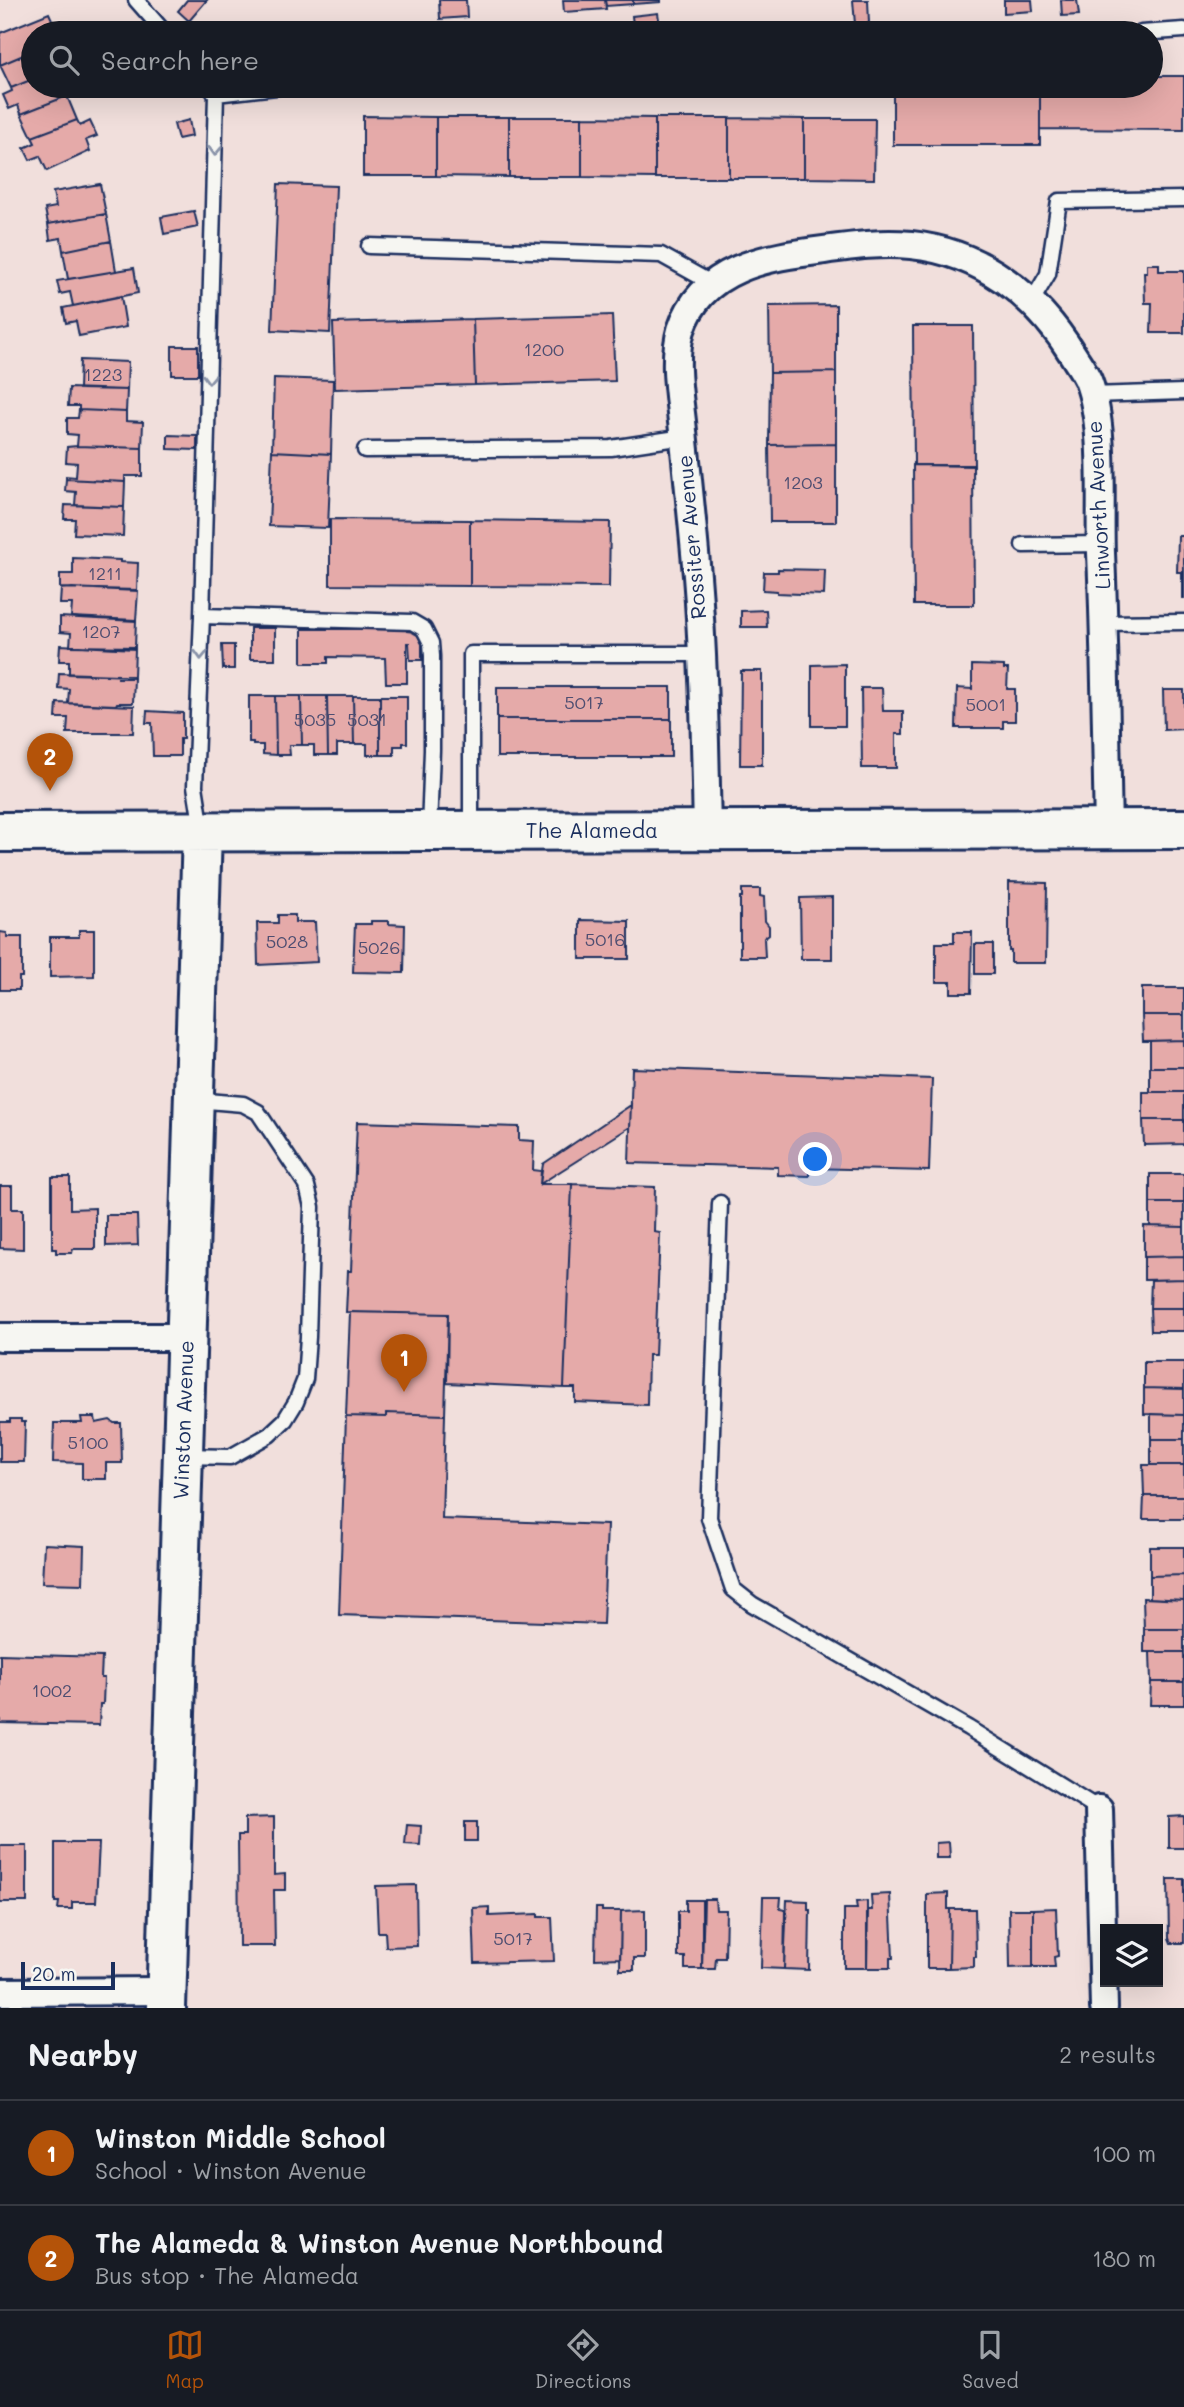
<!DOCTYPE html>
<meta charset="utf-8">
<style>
body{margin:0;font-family:Mali,sans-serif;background:#242831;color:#f1f3f6}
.controls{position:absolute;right:21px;bottom:21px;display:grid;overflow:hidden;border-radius:0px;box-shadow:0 7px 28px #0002}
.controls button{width:63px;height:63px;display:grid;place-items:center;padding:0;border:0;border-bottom:2px solid #363941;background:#171b24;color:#f1f3f6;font:35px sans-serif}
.scale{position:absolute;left:21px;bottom:18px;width:94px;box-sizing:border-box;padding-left:7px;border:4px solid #1b2f5e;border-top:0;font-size:19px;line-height:24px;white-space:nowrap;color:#1b2f5e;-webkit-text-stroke:5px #f6f6f2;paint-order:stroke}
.you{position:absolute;left:816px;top:1160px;width:24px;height:24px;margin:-18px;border:5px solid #fff;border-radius:50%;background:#1a73e8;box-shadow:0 0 0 10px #1a73e833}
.badge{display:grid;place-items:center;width:46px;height:46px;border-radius:50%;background:#b45309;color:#fff;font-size:23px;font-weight:700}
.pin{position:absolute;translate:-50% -58px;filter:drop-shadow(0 2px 4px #0008)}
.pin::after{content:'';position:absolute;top:37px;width:24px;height:21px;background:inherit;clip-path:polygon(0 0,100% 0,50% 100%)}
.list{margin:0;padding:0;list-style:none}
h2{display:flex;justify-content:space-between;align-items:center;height:91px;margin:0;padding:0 28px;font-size:30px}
h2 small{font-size:23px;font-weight:400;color:#9ea1a6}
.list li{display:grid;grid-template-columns:46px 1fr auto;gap:21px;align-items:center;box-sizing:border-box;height:105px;padding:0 28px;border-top:2px solid #363941}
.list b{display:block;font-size:26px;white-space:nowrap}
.list p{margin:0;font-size:23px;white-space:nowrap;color:#9ea1a6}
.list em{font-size:23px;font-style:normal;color:#9ea1a6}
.icon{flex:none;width:38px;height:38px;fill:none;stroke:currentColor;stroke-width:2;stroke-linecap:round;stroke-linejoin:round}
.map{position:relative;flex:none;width:1184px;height:2008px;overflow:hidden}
.search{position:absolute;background:#171b24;box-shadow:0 7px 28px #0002;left:21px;right:21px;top:21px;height:77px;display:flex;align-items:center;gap:18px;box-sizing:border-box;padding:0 24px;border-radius:38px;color:#9ea1a6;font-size:26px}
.sheet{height:301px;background:#171b24}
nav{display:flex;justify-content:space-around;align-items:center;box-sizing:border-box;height:98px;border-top:2px solid #363941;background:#171b24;font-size:19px;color:#9ea1a6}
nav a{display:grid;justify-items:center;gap:4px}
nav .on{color:#b45309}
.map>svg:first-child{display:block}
.building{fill:#e5aaa9;stroke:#1b2f5e;stroke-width:2}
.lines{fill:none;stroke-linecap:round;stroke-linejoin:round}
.lane-casing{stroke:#1b2f5e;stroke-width:19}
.street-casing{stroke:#1b2f5e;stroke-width:32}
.secondary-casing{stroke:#1b2f5e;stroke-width:44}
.lane{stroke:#f6f6f2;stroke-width:14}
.street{stroke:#f6f6f2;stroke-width:26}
.secondary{stroke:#f6f6f2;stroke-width:38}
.oneway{stroke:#8892a8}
.labels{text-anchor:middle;stroke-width:7;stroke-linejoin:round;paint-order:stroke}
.number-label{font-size:18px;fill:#4e4e71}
.street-label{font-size:21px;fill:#1b2f5e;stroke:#f6f6f2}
</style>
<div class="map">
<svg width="1184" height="2008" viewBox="0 0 1184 2008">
<rect width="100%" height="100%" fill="#f1dfdc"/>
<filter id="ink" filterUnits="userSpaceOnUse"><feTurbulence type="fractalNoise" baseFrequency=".0143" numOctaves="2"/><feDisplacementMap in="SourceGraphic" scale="14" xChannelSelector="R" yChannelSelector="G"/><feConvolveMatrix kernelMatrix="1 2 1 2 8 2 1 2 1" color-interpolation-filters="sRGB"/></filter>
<g filter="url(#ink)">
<!-- building -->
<path class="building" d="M187,0H207L189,21L178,11Z
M439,0H466L467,17L440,19Z
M563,0H605L606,9L564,12Z
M605,0H633V4L606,6Z
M633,0H661V2L633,4Z
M853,0H868L869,23L855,24Z
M1004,0H1032L1033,11L1004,13Z
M1061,0H1077L1079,15L1062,16Z
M49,13L58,33H33V51L0,65V33Z
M658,13L661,33H634L632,16Z
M33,51V79L11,88L0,65Z
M1151,76H1184V130L1040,129V86H1151Z
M33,79V86H62L67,96L21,114L18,105L9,109L3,95L12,91L11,88Z
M893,91H1040V145H893Z
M67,96L77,120L32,137L21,114Z
M363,116L436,117V176H363Z
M436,117H509V177L436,176Z
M509,117H582V177H509Z
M582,117L655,118V178L582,177Z
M655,118H729V178H655Z
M729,118L804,119V178H729Z
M804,119H875L874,179L804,178Z
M77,120L80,126L90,121L97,136L86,140L90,151L47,171L40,156L30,160L24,148L35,143L32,137Z
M189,120L192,136L178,139L174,124Z
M100,184L106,214L48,224L45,209L56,207L53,192Z
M278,184L336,186L330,333L272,330Z
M194,211L198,227L164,234L161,217Z
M106,214L111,241L63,251L61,238L50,240L48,224Z
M111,241L116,271L68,279L63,251Z
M1147,264H1159V271H1184V333H1151L1152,303H1145L1144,272H1147Z
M134,268L138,293L73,306L70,292L60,294L57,281Z
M121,296L126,327L79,336L76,321L66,323L63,308Z
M836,305V372L770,373L769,306Z
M612,315L615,381L475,385L473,319Z
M473,319L475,385L335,389L333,323Z
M913,326H973L974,466L914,465Z
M172,346H198V375H172Z
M80,360L128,362L127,390L79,389Z
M836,372V444L769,445L770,373Z
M274,378L333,380L331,454L272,451Z
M69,388L127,390L126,412L79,410V406H68Z
M79,410L126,412V421L143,422L142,448L77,446L78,435L67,434V418H78Z
M168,435L197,436V450L168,449Z
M836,444V522H770L769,445Z
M77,446L142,448V476H125V482L66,479V476L76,477L77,463L66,462L67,447Z
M272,451L331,454L328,528L269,526Z
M913,465H973L974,605H914Z
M66,479L125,482L124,507L75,505L76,492L65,491Z
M65,505L124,507L123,536L74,534L75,519H64Z
M330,519L470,520V586L330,585Z
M470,520L610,522L609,587L470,586Z
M1178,536H1184V598H1182V572H1177Z
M73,558L120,560V562L138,563L137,590L60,588V574H73Z
M778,569L825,570L824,595L777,593V591L763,590L764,572H778Z
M72,588L138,591L136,620L71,617L72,604H60L61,589Z
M766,610L767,627H741V611Z
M60,617L136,621L135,647L70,646L71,633L60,632Z
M250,628H275V659H250Z
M302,629H407V631L416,632L422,643V660H410L409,643H407V683H386L385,658L328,657V663H302Z
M60,645L135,649L134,676L69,674V661H59Z
M222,645H234V669H223Z
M845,664V726H812V665Z
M972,665L1004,666V669H1008L1007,689H1015V721H1003V728H956L957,688L972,689Z
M741,671H762V765H740Z
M59,673L118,675V678H134L133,703H117L116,705L68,703L69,689L58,688Z
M497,687H671V719H497Z
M861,688H882L883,711H903V734H896V768H862Z
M1163,690H1184V729L1164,730Z
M249,696H275L276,755L263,754V745H253V742H249Z
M275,696H301L302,745H289L290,755H276Z
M301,696H327L328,755H314V745H302Z
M327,696H353L354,744H337V755H328Z
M353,696H380V755H367V744H354Z
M380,696H407V743H403V746H394V755H380Z
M57,703L134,706L133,733H67L68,718H56Z
M147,711L183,713V739H180V756H153L152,723H146Z
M497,719H671V757H497Z
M1009,882L1047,883L1046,963H1011V951H1009Z
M742,889H760V896L764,897L765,921L769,926V934L764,938L765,957H740V897H742Z
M832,897V959H801L800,898Z
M278,915H295V922H315L317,962L258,965L257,923H278Z
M580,920L629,921V959H580Z
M371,921H389V924L405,925L404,973L353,972L355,924H371Z
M79,930H94V976L50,977V937H79Z
M0,932L7,933V937H22V977H19V990H0Z
M954,932H972L971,993H951V982H936V943H954Z
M975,944H993V974H975Z
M1142,988H1184V1015H1142Z
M1142,1015H1184V1040L1143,1041Z
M1184,1040V1067H1150V1041Z
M1150,1067H1184V1092H1150Z
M632,1068L932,1079L929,1171L809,1168V1176L778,1175V1167L629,1163Z
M1143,1092H1184V1120H1143Z
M631,1105L630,1127L540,1184L543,1164Z
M1143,1120H1184V1144L1144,1145Z
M357,1122L519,1127V1140L534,1141L533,1170L541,1171L540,1184H572L564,1388L447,1383L448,1314L346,1312L348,1271H351Z
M1150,1174H1184V1203H1150Z
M52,1177H70V1209L95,1208V1249H73L72,1253H56V1249H52Z
M572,1184L655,1187L654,1232L660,1233L655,1355H648L647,1405L575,1402V1388H564Z
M0,1186H12V1209H23V1249L0,1248Z
M1150,1203H1184V1227L1150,1226Z
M106,1215H137L138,1245L106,1246Z
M1144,1226L1184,1227V1256L1144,1257Z
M1184,1256V1279L1144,1280V1257Z
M1184,1279V1308H1150L1151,1280Z
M1150,1308H1184V1331H1151Z
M350,1312L448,1314L445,1415L386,1413V1417L346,1416Z
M1144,1362H1184V1389L1144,1388Z
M1144,1388L1184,1389V1415L1144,1414Z
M386,1413L445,1415L442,1519L607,1525L603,1624L339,1615L346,1416L386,1417Z
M1151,1414L1184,1415V1439H1151Z
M81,1417H95L96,1423L110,1420L114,1423H121L122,1463H106V1479H82V1463L53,1462L54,1423H82Z
M10,1419H21V1422H25L24,1462H0V1422H10Z
M1151,1439H1184V1465H1151Z
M1143,1465H1184V1496H1144Z
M1144,1496H1184V1519H1143Z
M44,1544L84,1546L83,1584L42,1583Z
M1150,1547H1184V1575L1150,1576Z
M1184,1575V1600L1150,1598V1576Z
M1143,1598L1184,1600V1629H1144Z
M1144,1629H1184V1652H1144Z
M1150,1652H1184V1682H1151Z
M0,1654L102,1657L101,1678H104L103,1704H100L99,1725L0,1723Z
M1151,1682H1184V1705H1150Z
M1184,1816V1848H1169V1817Z
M274,1817V1875L285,1874V1890H274L275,1946H239L238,1835H245V1818Z
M465,1822H477V1841H465Z
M407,1825L421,1826L420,1845L405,1844Z
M949,1842L950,1858H936V1843Z
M55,1843H99L96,1902H72V1909H58L59,1902H55Z
M0,1846H27V1902H0Z
M1168,1879H1184V1943H1171L1169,1938Z
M416,1885L417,1946L386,1947L385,1932H378L376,1886Z
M948,1893V1909H950L949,1968H927V1894Z
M890,1894L893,1958H890V1968H867L868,1910H872L871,1895Z
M763,1897H781L780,1909L785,1910L784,1969L761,1968Z
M704,1899H715L716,1910H726L725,1958H716L715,1969H702Z
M686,1900H702V1969H685V1957H678V1911H686Z
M787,1900L808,1901V1910H810L809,1970L784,1969Z
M867,1901V1968H844V1909H857L856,1902Z
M489,1907V1916L538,1914V1917H552L554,1961L475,1963L473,1908Z
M596,1908H602V1911H621L620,1958L595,1959Z
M1056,1908L1058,1956L1054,1957L1055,1967H1033V1909Z
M950,1909H975L976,1957H974V1967L949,1968Z
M1009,1909H1033V1967L1010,1968Z
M645,1910V1958H634V1970H620L621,1911Z"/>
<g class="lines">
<!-- lane casing -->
<g class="lane-casing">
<path id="lane" d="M136,0L165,33
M1141,33L1184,30
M216,94L285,86
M369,246L661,255L713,284
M1032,301L1048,274L1059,201L1184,199
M1091,395L1184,392
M365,450L611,448L684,437
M1023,545L1101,544
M202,616L412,622L424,629L431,643L432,656V750L429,829
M1105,623L1184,622
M471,829V654H701
M202,830L195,786L202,616L216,94L209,86
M720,1203L709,1518L733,1589L752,1604L968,1728L1099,1809
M184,1456L230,1457L269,1435L285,1420L296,1402L305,1379L308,1337L312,1207L307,1186L258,1112L243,1104L196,1100"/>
</g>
<!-- street casing -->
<g class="street-casing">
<path id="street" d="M707,830C705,745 704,660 697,576C693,527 688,479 683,431C680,399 672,361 681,330C701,267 767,257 824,250C853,246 882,242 911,245C981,252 1037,296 1073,355C1078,363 1084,371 1088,380C1106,427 1099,502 1101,553C1105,645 1106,737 1108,830
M0,1337H187
M1099,1809L1104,2008
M0,1992L166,1991"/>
</g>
<!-- secondary casing -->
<g class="secondary-casing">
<path id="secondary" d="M0,832L1184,829
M166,2008L202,831"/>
</g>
<!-- lane -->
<use href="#lane" class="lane"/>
<!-- street -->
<use href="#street" class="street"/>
<!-- secondary -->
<use href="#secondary" class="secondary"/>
</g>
<!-- one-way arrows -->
<defs><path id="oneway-chevron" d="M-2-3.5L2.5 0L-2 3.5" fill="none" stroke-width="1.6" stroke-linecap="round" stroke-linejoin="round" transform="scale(1.75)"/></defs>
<g class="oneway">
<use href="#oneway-chevron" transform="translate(215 151) rotate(92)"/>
<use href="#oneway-chevron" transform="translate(209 379) rotate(92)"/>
<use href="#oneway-chevron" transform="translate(201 655) rotate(92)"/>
</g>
</g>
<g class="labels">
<!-- number labels -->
<g class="number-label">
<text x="544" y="356">1200</text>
<text x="103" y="381">1223</text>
<text x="803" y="489">1203</text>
<text x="105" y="580">1211</text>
<text x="101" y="638">1207</text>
<text x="584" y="709">5017</text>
<text x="986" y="711">5001</text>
<text x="315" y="726">5035</text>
<text x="367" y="726">5031</text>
<text x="605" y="946">5016</text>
<text x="287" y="948">5028</text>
<text x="379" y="954">5026</text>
<text x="88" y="1449">5100</text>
<text x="52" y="1697">1002</text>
<text x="513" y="1945">5017</text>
</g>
<!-- street labels -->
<g class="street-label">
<text transform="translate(1099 505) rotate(-93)" y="7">Linworth Avenue</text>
<text transform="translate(692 537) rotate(-95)" y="7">Rossiter Avenue</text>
<text x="592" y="838">The Alameda</text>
<text transform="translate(184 1420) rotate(-88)" y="7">Winston Avenue</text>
</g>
</g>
</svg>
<div class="controls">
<button><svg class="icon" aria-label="layers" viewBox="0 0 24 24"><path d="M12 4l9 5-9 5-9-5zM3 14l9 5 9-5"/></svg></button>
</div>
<div class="scale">20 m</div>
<div class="you"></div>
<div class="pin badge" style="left:404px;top:1392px">1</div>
<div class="pin badge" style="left:50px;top:791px">2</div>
<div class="search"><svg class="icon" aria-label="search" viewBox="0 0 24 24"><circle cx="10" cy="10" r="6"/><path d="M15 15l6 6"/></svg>Search here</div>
</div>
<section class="sheet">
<h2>Nearby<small>2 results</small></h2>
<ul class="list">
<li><span class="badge">1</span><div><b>Winston Middle School</b><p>School · Winston Avenue</p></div><em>100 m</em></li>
<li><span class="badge">2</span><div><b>The Alameda &amp; Winston Avenue Northbound</b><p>Bus stop · The Alameda</p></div><em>180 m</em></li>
</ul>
</section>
<nav>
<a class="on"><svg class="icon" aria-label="map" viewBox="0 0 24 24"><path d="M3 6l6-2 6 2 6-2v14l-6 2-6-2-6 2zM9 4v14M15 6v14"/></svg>Map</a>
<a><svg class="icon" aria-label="directions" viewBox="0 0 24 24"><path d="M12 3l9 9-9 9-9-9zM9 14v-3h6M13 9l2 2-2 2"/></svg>Directions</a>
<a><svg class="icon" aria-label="saved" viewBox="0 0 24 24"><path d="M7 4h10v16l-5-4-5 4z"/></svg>Saved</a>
</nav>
